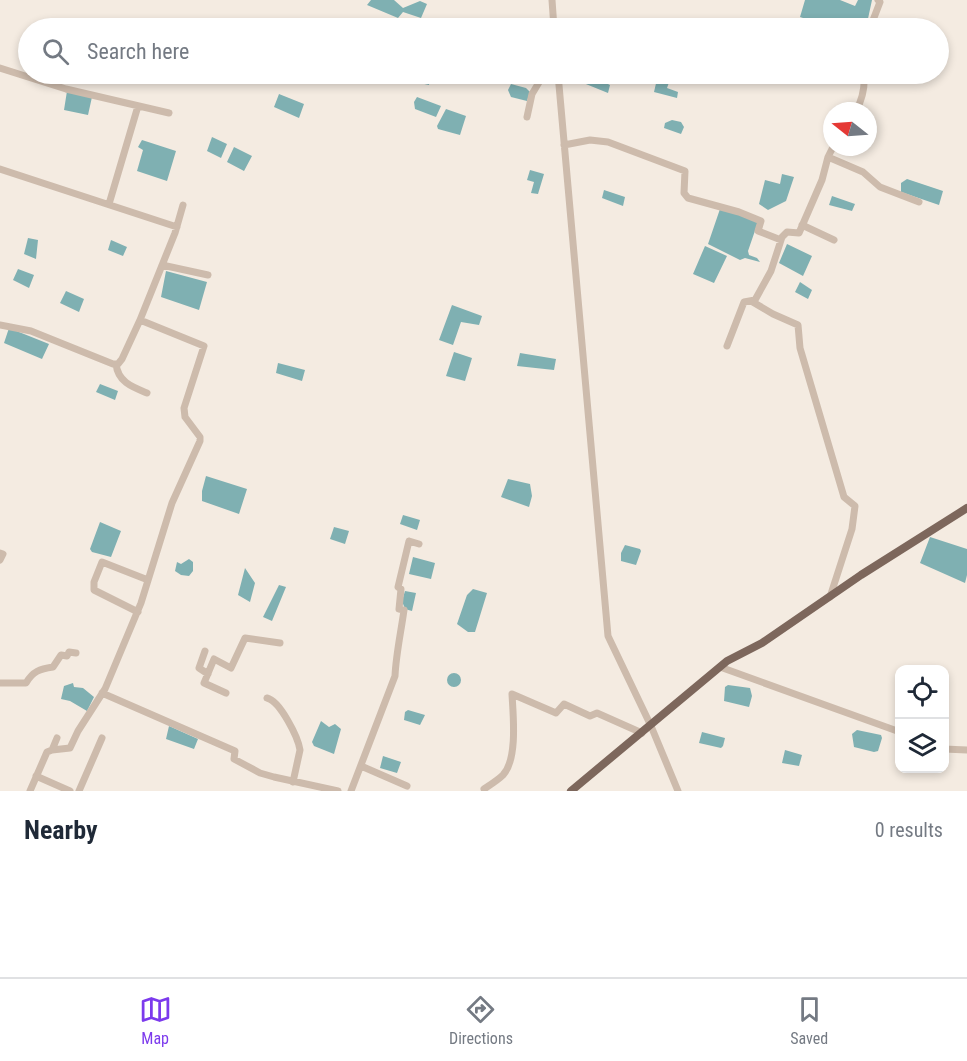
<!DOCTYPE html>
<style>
body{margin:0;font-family:"Roboto Condensed",sans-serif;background:#f6f6f7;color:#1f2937}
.controls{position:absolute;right:18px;bottom:18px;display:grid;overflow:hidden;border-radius:12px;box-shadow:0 3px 9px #0003}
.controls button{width:54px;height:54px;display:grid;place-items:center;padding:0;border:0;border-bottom:2px solid #e0e1e3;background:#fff;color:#1f2937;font:30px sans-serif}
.compass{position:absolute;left:823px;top:102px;width:54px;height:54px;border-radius:50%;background:#fff;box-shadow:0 3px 9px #0003;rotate:287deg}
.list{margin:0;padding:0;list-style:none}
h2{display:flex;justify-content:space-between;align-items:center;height:78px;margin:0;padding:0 24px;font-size:26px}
h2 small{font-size:20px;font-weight:400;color:#747a83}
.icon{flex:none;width:33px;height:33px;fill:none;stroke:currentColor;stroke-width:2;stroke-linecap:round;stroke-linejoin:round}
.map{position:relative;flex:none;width:967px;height:791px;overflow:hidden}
.search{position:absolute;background:#fff;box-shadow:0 3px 9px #0003;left:18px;right:18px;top:18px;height:66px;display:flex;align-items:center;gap:15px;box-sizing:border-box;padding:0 21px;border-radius:33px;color:#747a83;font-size:22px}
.sheet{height:186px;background:#fff}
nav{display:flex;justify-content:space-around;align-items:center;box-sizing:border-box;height:84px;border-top:2px solid #e0e1e3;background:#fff;font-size:16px;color:#747a83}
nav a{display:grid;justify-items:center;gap:3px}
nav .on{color:#7c3aed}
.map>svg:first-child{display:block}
.water{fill:#7fb0b2}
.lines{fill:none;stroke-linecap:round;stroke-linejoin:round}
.minor{stroke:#cdbbac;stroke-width:7}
.major{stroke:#7d675c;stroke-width:8}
</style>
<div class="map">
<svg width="967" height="791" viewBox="0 0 967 791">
<rect width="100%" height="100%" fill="#f4ebe1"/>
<!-- water -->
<path class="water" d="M371,0H394L403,8L420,1L427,4L421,18L403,12L398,18L367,5Z
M805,0H840L855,6L858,0H872L866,28L856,27L855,28H825L821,24L800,17Z
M418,74H431L429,85L415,82Z
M578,74H607L604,82L610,85L608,93L576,80Z
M645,74H672L667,88L678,92L677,98L654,92L657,79Z
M511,84L526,88L530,92L527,101L511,97L508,90Z
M67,91L92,97L88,115L64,110Z
M279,94L304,104L299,118L274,107Z
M417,97L441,106L436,117L415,109L414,102Z
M446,109L466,116L460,135L438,129L437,126Z
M672,120L681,122L684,127L681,134L664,128L665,123Z
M212,137L227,144L221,158L207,151Z
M142,140L176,151L167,181L137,171L143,150L138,147Z
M234,147L252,156L244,171L227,162Z
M530,170L544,174L538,194L531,193L534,182L527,180Z
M782,174L794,177L786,201L768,210L759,204L765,180L780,184Z
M907,179L943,191L939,205L901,192V183Z
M604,190L625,197L623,206L602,198Z
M832,196L855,204L852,211L829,205Z
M720,209L734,212L758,222L748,251L749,255L757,258L760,262L745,258L740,260L708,244Z
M28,238L38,240L36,259L24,254Z
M111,240L127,247L123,256L108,250Z
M787,244L812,256L803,276L779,263Z
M705,246L727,256L714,283L693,274Z
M18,269L34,275L29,288L13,280Z
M166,271L207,282L199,310L161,297Z
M800,282L812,290L808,299L795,292Z
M66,291L84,299L79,312L60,303Z
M452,305L482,316L479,325L461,322L453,345L439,340Z
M9,328L49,344L42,359L4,343Z
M454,352L472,358L465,381L446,376Z
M520,353L556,359L554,370L517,366Z
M278,363L305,370L302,381L276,373Z
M100,384L118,391L115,400L96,392Z
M206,476L247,489L239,514L202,501V491Z
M508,479L530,484L532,496L529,507L501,497Z
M403,515L420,520L417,530L400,524Z
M100,522L121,531L111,557L92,552L90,549Z
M334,527L349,531L345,544L330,539Z
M930,537L967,549V575L965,583L920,563Z
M625,545L640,549L641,551L636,565L621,561V553Z
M413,557L435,563L431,579L409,574Z
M189,559L193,562V571L189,576L181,575L175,571L177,562L181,564Z
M245,568L255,583L250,602L238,595Z
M279,585L286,587L272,621L263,617Z
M473,589L487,593L475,632H468L457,624L467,595Z
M405,591L416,593L412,611L405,609L402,601Z
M447 680a7 7 0 1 1 14 0a7 7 0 1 1-14 0Z
M73,683L74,687L83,688L94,697L87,711L70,701L61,699L64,686Z
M728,685L750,688L752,696L749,707L724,701L725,687Z
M408,710L425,715L420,725L404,720L405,712Z
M321,721L329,727L335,724L341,729L334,754L314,746L312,742Z
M169,726L198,739L194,749L166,739Z
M857,730L881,735L882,738L878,751L874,752L854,747L852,734Z
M702,732L725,738L723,746L721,748L699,743Z
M785,750L802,755L799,766L782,763Z
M383,756L401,762L397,773L380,768Z"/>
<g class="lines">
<!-- minor -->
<path class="minor" d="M552,0L554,28
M870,28L880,2L878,0
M0,68L66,89L169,113
M558,74L608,636L651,726L678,791
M856,111C862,100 865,86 864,74
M527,117L532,94L544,74
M564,145L590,140L608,142L685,171L684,193L688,198L739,212L761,221L758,231L781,240
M833,147L828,157L863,172L880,187L919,202
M0,169L177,227
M109,204L138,106
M802,225L834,240
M162,265L208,275
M751,301L773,314L798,325L800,348L844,497L855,506L852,529L830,597
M140,320L175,233L183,205
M0,325L31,331L113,364H118L122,359L140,320L204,346L184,408L185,417L200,437V441L172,503L141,603L105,689L78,731L70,748L52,750
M727,346L744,302L755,300L771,271L782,237L787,232L799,233L822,180L828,157
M116,364C118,382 132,387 147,393
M0,553L3,554L0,560
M138,612L94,590V582L102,562L148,580
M205,651L199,668L208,674
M720,667L900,732
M0,683H26C33,671 40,669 53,667L61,655L67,656L69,652L76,653
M102,693L235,751L234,759L260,773L274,777L338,791
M226,693L204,683L214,659L231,668L245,638L280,643
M267,698C280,701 298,737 300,750L293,782
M944,749L967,750
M361,766L407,786
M36,776L70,791
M484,789C490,785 498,780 503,775C518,759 513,714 512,694L556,713L564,704L590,716L597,713L642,733
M30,791L47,752L52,750L57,738
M79,791L102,738
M351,791L395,676C396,654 401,632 404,610L399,609L401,589L398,587L409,541L419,544"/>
<!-- major -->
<path class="major" d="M571,791L727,661L762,643L861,575L967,508"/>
</g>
</svg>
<div class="controls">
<button><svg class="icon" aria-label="locate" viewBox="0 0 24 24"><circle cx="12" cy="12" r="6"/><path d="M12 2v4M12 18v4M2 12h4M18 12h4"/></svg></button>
<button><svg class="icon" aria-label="layers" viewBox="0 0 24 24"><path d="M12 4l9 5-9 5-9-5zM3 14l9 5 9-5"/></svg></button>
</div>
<svg class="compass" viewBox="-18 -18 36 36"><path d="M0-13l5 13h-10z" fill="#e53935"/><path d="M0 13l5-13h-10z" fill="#747a83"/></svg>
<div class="search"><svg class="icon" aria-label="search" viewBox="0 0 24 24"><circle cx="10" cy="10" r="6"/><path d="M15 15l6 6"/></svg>Search here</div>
</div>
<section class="sheet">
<h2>Nearby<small>0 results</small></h2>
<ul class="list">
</ul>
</section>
<nav>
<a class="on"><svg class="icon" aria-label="map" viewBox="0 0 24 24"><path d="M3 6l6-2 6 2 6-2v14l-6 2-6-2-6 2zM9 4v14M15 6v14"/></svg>Map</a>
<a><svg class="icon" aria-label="directions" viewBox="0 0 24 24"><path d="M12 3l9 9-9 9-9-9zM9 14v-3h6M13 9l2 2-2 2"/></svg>Directions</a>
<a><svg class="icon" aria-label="saved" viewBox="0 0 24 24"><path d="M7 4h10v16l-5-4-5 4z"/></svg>Saved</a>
</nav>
